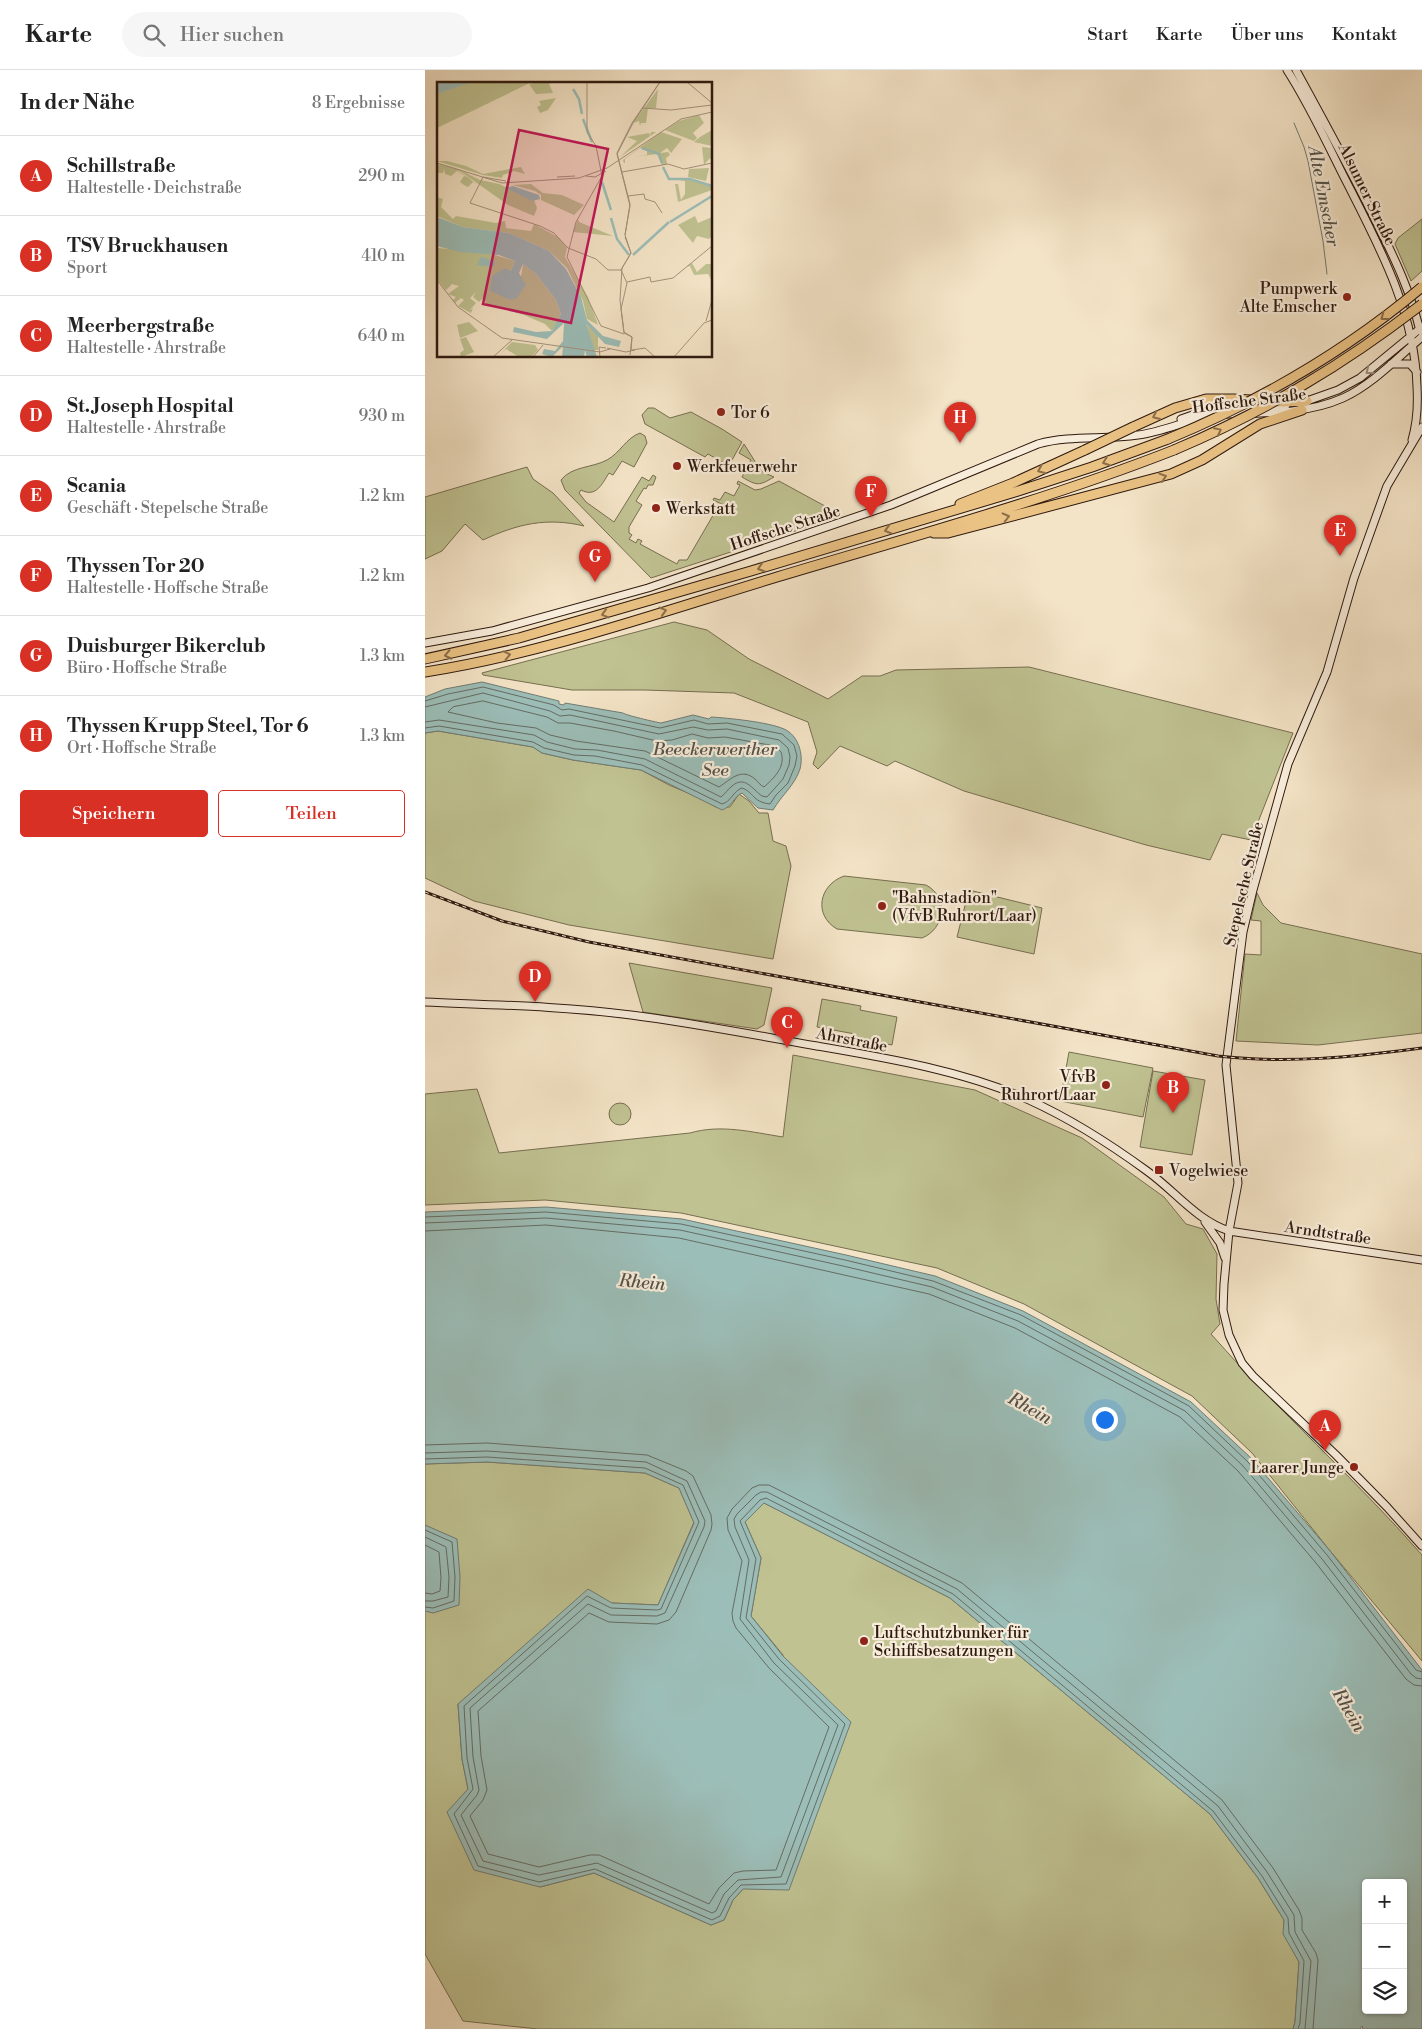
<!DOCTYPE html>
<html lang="de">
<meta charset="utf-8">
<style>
body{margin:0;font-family:"Libre Bodoni",serif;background:#f6f6f6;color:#222}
.controls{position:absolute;right:15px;bottom:15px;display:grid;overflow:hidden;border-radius:5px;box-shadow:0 1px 4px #0004}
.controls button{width:45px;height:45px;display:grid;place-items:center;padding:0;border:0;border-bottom:1px solid #e0e0e0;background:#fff;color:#222;font:25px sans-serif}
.you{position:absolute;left:679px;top:1349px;width:18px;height:18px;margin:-12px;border:4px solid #fff;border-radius:50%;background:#1a73e8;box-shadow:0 0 0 8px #1a73e833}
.badge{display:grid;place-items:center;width:32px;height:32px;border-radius:50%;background:#d93025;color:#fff;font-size:16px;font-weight:700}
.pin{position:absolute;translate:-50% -41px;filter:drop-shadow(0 1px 2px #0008)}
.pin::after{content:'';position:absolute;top:26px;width:18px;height:15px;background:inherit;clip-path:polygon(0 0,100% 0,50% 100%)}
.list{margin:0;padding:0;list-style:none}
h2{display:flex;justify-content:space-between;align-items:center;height:65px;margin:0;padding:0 20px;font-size:21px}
h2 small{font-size:16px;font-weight:400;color:#767676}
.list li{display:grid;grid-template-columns:32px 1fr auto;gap:15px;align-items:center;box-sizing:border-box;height:80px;padding:0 20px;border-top:1px solid #e0e0e0}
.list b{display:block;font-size:19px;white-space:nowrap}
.list p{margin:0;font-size:16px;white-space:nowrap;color:#767676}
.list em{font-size:16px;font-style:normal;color:#767676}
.actions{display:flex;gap:10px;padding:15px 20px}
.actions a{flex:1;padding:11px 0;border:1px solid #d93025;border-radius:5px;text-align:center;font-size:18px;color:#d93025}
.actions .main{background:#d93025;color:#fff}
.icon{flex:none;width:28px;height:28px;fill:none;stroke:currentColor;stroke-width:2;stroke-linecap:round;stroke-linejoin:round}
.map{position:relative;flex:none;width:997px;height:1959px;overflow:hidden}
header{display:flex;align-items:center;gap:30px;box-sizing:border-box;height:70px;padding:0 25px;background:#fff;border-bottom:1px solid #e0e0e0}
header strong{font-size:24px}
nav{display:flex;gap:28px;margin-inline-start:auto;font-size:18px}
.search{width:350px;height:45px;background:#f6f6f6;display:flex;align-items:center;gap:12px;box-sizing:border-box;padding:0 18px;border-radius:28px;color:#767676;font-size:19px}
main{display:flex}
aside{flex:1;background:#fff}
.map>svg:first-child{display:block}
.green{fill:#c0c292;stroke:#776e50}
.water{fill:#9cbeb8;stroke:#707c74;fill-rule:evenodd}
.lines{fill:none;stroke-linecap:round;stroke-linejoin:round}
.shore{stroke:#656c64;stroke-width:1}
.stream{stroke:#707c74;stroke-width:1}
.secondary-casing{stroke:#2e190f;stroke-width:9}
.highway-casing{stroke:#2e190f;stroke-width:11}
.secondary{stroke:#f8eddb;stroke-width:7}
.highway{stroke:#eac284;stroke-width:9}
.rail-casing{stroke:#2e190f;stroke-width:3}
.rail{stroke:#f8eddb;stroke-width:1;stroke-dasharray:4;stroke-linecap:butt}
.highway-bridge-casing{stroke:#2e190f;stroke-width:11;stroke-linecap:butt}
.highway-bridge{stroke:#eac284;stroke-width:9}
.oneway{stroke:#8c6e4a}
.oneway2{stroke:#9d8e7f}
.poi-dot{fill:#8f2418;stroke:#f8eddb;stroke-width:2}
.labels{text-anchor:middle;stroke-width:4.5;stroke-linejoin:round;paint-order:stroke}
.street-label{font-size:16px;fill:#2e190f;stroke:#f8eddb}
.poi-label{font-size:16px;fill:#2e190f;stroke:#f8eddb;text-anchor:start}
.water-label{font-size:18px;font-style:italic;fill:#54534a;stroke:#f8eddb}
.inset-river{fill:none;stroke:#9cbeb8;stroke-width:2.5}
.inset-road{fill:none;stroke:#a5937d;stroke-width:1}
.view{fill:#c2185b;fill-opacity:0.15;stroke:#c2185b;stroke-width:2.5}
.inset-edge{fill:none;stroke:#2e190f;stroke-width:2.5}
</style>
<header>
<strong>Karte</strong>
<div class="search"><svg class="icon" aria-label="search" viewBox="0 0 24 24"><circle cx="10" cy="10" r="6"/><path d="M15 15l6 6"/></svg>Hier suchen</div>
<nav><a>Start</a><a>Karte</a><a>Über uns</a><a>Kontakt</a></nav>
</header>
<main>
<aside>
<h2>In der Nähe<small>8 Ergebnisse</small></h2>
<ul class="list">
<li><span class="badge">A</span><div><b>Schillstraße</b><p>Haltestelle · Deichstraße</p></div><em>290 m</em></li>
<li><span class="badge">B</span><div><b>TSV Bruckhausen</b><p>Sport</p></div><em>410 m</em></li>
<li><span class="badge">C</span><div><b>Meerbergstraße</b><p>Haltestelle · Ahrstraße</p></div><em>640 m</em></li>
<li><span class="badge">D</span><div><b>St. Joseph Hospital</b><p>Haltestelle · Ahrstraße</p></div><em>930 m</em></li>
<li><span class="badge">E</span><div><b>Scania</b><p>Geschäft · Stepelsche Straße</p></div><em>1.2 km</em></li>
<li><span class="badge">F</span><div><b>Thyssen Tor 20</b><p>Haltestelle · Hoffsche Straße</p></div><em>1.2 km</em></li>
<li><span class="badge">G</span><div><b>Duisburger Bikerclub</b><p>Büro · Hoffsche Straße</p></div><em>1.3 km</em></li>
<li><span class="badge">H</span><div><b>Thyssen Krupp Steel, Tor 6</b><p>Ort · Hoffsche Straße</p></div><em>1.3 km</em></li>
</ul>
<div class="actions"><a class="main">Speichern</a><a>Teilen</a></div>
</aside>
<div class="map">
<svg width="997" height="1959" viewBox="0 0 997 1959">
<rect width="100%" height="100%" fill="#f4e4c7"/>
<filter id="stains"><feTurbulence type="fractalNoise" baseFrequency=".004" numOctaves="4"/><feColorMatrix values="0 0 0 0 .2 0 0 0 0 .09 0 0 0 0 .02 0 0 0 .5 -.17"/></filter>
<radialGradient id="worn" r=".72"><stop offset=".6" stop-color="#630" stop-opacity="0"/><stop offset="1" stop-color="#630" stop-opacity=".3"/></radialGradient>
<!-- green -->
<path class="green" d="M997,149V201L986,211L970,174L973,168Z
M223,338H229L245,348L266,342L297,359L317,372L302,399L300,398L301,394L283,384L280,387L220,354L217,345Z
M215,363L220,366L222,373L209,397L197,391L188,405L184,403C177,414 171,428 156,420L154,423L161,432L189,452L217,407L224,411L228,405L231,407L228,415H223L221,419L219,418L211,431L217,435L204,457V463L207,465L204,469L211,473L213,469L217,471L215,474L252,494L254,490H262L290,442L295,445L300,444L302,441L301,436L288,430L289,428L295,430L300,422L309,426L315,415L312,414L313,411L330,420L336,419L354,411L409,441L416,443V446L226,508L140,420L136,410C147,396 167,398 182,390C195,383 201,368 215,363Z
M319,374L336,401L349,407C334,416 332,416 317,407L326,390L314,383Z
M102,397L108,409L128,423L159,456C122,447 92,454 58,470L40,454L17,481L0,489V427Z
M249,552L282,560L324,589L403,629L437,606H455L471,600L604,597L868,663L826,770L797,764L785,790L721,775L539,721L470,691L462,696L415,676L393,699L388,694L392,682L383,652L309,623L220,620H147L58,605L57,603Z
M13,661L108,677L117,683L148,690L216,700L244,715L275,728L291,737H305L314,724L324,731L334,743H343L348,771L361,776L366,796L348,889L144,855L49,831L0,808V663Z
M419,806L501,815C524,827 520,859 497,868L412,859C388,845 394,815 419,806Z
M544,820L617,838L609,884L532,867Z
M832,823L838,835L856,853L997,884V963L893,975L811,971L820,884L836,885V851L826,850Z
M204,893L347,918L339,955L332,959L218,942Z
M397,929L436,936L435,940L472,947L467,975L430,968V964L392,957Z
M644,982L728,998L718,1047L635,1031Z
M368,985L550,1020L657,1068L739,1127L761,1154L778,1159L792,1184L791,1229L795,1254L786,1264C853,1341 930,1408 997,1485V1591L906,1482L827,1383L767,1326L599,1234L512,1198L256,1143L120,1130L0,1135V1024L52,1019L74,1083L265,1063C296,1054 326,1062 358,1067Z
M728,1001L780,1010L767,1085L715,1077Z
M184 1044a11 11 0 1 1 22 0a11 11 0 1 1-22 0Z
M62,1392L220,1403L254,1418L269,1452L233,1535L187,1533L33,1634L37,1689L43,1719L115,1817L169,1803L286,1855L299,1850L308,1830L318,1819L358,1585L326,1546L336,1488L320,1452L339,1433L525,1528L785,1744L833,1808L859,1850V1864L874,1892L870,1952L868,1959H113L38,1951L0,1884V1394Z"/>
<!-- water -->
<path class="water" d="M57,612L134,631V634L139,635L140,633L198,643C200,645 230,652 236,653L268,645L284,649L286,647C303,648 343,652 359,659C373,665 379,684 375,699C370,715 356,726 348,740L333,738L317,723C308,727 308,736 297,740L216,700L148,690L117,683L108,677L13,661L0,663V627L20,619Z
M121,1137L257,1149L421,1185L510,1206L598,1241L766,1332L826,1388L906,1482L997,1600V1959H938L937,1956L935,1959H868L870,1952L874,1892L858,1864L859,1850L833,1808L785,1744L525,1528L339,1433L320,1452L336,1488L326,1546L358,1586L426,1652L364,1820L318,1819L308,1830L299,1850L286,1855L169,1803L115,1817L49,1800L22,1742L43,1719L37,1689L33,1634L163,1519L187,1533L233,1535L269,1453L254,1418L220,1403L62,1392L0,1394V1142ZM941,1813H978V1940H941Z
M0,1455L32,1469L35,1507L34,1535L8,1543L0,1541Z"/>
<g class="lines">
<!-- shore -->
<path class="shore" d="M0,631L23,624L58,617L129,635L137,640L144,639L235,658L269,650L283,654L302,653L357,664L369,675L372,686L370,696L363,713L351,725L345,734C327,732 329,722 317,718C308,721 306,732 297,734L217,695L170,686L149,685L119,678L108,672L14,656L0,658
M58,631L122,647L133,653H145L189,661L232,671L247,670L267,664L283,668L300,667L350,676L356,682C361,697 349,708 339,717C335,715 334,713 330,709C316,697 305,710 294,717L220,681L151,671L125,665L111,658L72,653L23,642L28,637Z
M0,637L58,623L125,641L135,646L145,645L234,664L268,657L283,660L302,659L354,670L363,678L365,687L364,695L358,709L342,727L337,726C327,719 320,705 307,716C303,719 300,724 296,727L220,689L172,680L150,679L122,672L109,665L14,650L0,652
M0,1147L121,1142L256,1154L420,1190L508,1211L596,1245L764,1336L823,1392L902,1485L991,1600L997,1602
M0,1153L121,1148L255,1160L418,1196L507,1217L593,1251L760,1341L818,1396L897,1489L986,1604L991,1608L997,1609
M0,1161L121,1155L254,1168L504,1224L590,1258L755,1347L813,1401L891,1493L981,1609L989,1615L997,1616
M0,1375L62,1373L222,1385L261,1401L268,1406L286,1445L287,1454L286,1460L251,1542L244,1550L232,1554L184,1552L164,1543L53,1641L56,1686L62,1720L58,1730L45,1746L63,1784L114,1797L165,1785H174L284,1834L294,1818L309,1803L318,1801L351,1800L404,1657L344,1598L311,1558L308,1551L307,1543L317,1491L303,1460L302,1448L307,1439L327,1418L334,1415H344L537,1513L797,1730L848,1798L874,1840L877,1848V1860L891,1883L893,1890L888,1959
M0,1383L62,1381L221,1392L262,1411L280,1451L279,1457L240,1543L232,1546L186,1545L163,1534L45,1638L48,1687L54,1720L52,1725L36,1745L58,1791L114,1805L172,1793L287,1843L291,1841L299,1824L313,1810L356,1807L413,1655L349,1593L315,1549L324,1490L310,1457L309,1449L312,1444L331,1425L336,1422H342L532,1519L793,1736L842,1802L869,1845L870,1862L886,1891L880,1959
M0,1389L62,1387L220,1398L258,1415L274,1452L236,1539L232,1540L186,1538L162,1526L39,1636L42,1688L48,1719L29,1744L53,1796L114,1812L170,1799L287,1850L295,1846L304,1828L316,1815L361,1814L420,1654L354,1589L321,1548L331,1489L315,1451L335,1430L341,1428L528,1524L788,1741L837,1806L863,1848L864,1863L879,1891L875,1953L873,1959
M0,1460L27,1472L30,1507L29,1531L8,1538L0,1537
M0,1467L21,1477L24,1507L23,1527L8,1531H0
M0,1475L14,1482L16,1508L15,1521L7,1524L0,1523"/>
<!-- stream -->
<path class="stream" d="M869,53L879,77L883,91L898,171L902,204"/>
<!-- secondary casing -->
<g class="secondary-casing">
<path id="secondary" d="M862,0C884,34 901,71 919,107C953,174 990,241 992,317C993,334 992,353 987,370
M871,0C899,51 927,102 953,155C970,189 986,223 995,261
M966,294H985L992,302
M879,332L913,320L935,308L997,257
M801,344C841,343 882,344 918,328C948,314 972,288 997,267
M756,349L779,341L861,335
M997,357L962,416L929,508L902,602L863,694L828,820L818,862L801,995L813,1113L804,1161L799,1214L798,1240L804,1265L810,1278L817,1293L828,1306L911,1385L962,1437L997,1476
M0,573L67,561L223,518L466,435L613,374C646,365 679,370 713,365C739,362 764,349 791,345
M0,932C69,935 138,936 206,945C268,953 330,965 392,976C462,988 539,1001 604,1030C646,1049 685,1074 722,1101C750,1121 771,1150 804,1161L997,1190
M780,1152L795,1173L800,1188"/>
</g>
<!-- highway casing -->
<g class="highway-casing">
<path id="highway" d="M708,357L750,338L781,329H809L857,332L882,331
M535,434L588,413L660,380
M509,463H523L746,404L777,390L835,354L877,340
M0,589L94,568L326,501L590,422L667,397L743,369
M0,602C120,583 236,542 352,507C485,467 619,431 749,380"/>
</g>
<!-- secondary -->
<use href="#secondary" class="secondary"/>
<!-- highway -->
<use href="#highway" class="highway"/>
<!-- rail casing -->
<g class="rail-casing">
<path id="rail" d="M0,822L77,851L164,872L793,986C862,994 928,987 997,978"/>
</g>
<!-- rail -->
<use href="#rail" class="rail"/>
<!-- highway-bridge casing -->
<g class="highway-bridge-casing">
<path id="highway-bridge" d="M743,369C835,331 921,281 997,217
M660,380L708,357
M749,380C841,341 918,295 997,234"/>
</g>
<!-- highway-bridge -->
<use href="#highway-bridge" class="highway-bridge"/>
</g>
<!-- one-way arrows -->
<defs><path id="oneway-chevron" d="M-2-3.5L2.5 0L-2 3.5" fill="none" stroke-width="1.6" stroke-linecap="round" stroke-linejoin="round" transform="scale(1.25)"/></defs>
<g class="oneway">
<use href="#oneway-chevron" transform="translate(959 247) rotate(143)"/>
<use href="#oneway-chevron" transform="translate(731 346) rotate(155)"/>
<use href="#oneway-chevron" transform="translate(793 361) rotate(-26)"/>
<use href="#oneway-chevron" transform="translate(681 392) rotate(160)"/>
<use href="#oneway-chevron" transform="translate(616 400) rotate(156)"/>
<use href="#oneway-chevron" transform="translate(738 407) rotate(-18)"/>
<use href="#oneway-chevron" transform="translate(581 447) rotate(-14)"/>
<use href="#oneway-chevron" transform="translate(463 460) rotate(163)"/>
<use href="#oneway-chevron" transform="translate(336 498) rotate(162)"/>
<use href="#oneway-chevron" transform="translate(238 541) rotate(-17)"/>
<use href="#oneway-chevron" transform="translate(180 544) rotate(163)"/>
<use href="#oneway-chevron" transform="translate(23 585) rotate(168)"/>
<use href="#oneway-chevron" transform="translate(82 585) rotate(-13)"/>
</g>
<use class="oneway2" href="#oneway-chevron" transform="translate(944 301) rotate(142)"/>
<!-- markers -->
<g class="poi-dot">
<circle cx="922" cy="227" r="5"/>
<circle cx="296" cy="342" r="5"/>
<circle cx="252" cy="396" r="5"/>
<circle cx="231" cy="438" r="5"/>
<circle cx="457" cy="836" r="5"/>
<circle cx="681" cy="1015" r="5"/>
<rect x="729" y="1095" width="10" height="10" rx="2.5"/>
<circle cx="929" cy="1397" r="5"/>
<circle cx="439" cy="1571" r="5"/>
</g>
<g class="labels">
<!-- street labels -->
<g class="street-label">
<text transform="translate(943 124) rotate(64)" y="6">Alsumer Straße</text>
<text transform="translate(824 330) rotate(-7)" y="6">Hoffsche Straße</text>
<text transform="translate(360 457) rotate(-18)" y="6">Hoffsche Straße</text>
<text transform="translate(818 814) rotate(-77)" y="6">Stepelsche Straße</text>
<text transform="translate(427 969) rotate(11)" y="6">Ahrstraße</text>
<text transform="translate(903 1162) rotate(8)" y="6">Arndtstraße</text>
</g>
<!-- poi labels -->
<g class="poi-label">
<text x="912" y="224" text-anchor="end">Pumpwerk<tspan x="912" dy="18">Alte Emscher</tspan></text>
<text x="306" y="348">Tor 6</text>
<text x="262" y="402">Werkfeuerwehr</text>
<text x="241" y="444">Werkstatt</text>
<text x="467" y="833">"Bahnstadion"<tspan x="467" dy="18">(VfvB Ruhrort/Laar)</tspan></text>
<text x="671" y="1012" text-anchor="end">VfvB<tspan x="671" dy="18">Ruhrort/Laar</tspan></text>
<text x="744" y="1106">Vogelwiese</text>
<text x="919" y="1403" text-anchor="end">Laarer Junge</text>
<text x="449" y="1568">Luftschutzbunker für<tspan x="449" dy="18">Schiffsbesatzungen</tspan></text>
</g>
<!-- water labels -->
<g class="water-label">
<text transform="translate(899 126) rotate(79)" y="6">Alte Emscher</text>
<text x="290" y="685">Beeckerwerther<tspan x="290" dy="21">See</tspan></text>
<text transform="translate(217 1212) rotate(5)" y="6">Rhein</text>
<text transform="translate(605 1338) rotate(29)" y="6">Rhein</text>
<text transform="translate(924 1640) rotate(60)" y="6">Rhein</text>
</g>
</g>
<!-- overview -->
<g transform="translate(12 12)">
<rect width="275" height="275" fill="#f4e4c7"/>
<path d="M35,0H95L0,46V12ZM102,0H116L112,2L116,11L99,12L92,2ZM221,7L219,26H211L209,41H204L203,44L202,39L196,41ZM119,16L111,28L103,31L100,25L104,23L102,19ZM262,33L267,41L256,51L260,56L257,59L228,48L242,39ZM275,48V64L257,60L263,55ZM214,50H219L183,75L200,59L190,55L212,51L213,54ZM224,50L245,57L234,71L230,66L223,71L231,70L233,73L229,76L230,82L225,83L220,72L197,75L210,73V68L203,66L188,77V81H192H187L186,78ZM265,65L275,66V80L273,76L267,83ZM0,79H10L29,84L46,92L84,85L88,92L77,89L66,93L65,96L46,93ZM0,82L18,86L25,89L43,98L62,102L97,118L100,126L97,134L71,123L23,89L20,88L32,96L40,103L36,100L31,105L27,103L23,100L27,94L30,95L20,89L14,94L8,92L7,87L6,91H0ZM272,86L269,99L251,95L252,87ZM235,97L257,98L275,104V108L241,120L238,102H241L244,118L248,112V99ZM94,102L106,111L125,113L147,123L137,133L104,118V113L98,109L76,103ZM0,115L6,117L4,125L16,137L19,134L59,141L68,139L69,146L94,149L97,142L121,155L130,166L128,175L151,215L161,243L150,237L146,219L130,186L112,169L72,151L26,145L0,134ZM258,134L261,141L275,135V154L272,157L260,154L256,161L241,143ZM141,137L142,140L176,154L136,150ZM0,166L47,170L78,179L74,189L70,188L63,211L73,218L84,195L86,182L100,193L119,218L124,232L119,243L115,249L108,242L87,233L49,222L47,215L42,220L36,215L39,210L33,216L39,221L32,229L36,226L34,231L21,224L27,218L24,216L18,221L16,218L19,215L11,212L22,204L15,202L9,208L0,197ZM255,181L260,190L269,182H275V199L271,192L257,193L253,184L249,185ZM32,240L41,249L23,256L20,243ZM149,242L161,254V268H156ZM29,255L37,270L24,275L23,271L27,268L23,257ZM75,260L98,263L101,268L94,275H82L69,267L64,271Z" fill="#c0c292"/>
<path d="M0,0H36L0,12ZM76,104L102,113L103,117L95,119L69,106ZM0,135L26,145L72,151L112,169L129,187L144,215L150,238L166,254L184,259L182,265L168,262L149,242L160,275H150L148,268L147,275H125L126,264L115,275L105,272L107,267L118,269L126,259L127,241L110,257L76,250L77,245L99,250L115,249L124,232L119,218L100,193L86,182L82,191L89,203L80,216L73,218L53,209L55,194L68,186L74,189L78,179L62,173L23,170L0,164ZM44,175L58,179L57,185L40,183Z" fill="#9cbeb8"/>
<path class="inset-river" d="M136,7L142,17L145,32M146,37L155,60M205,66L222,72L225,81M226,85L232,97H253L275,104M165,100L174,128M174,136L180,157L192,173M233,140L275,114M196,173L232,140"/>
<path class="inset-road" d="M150,0V50L159,64L165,94L139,140L130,175L164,244L187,252M250,0L275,21M206,26L234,28L275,23M0,81L65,101L142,96L170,86L244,37L275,30M185,90L231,82L247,87L275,81M149,94L158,95L169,89M120,95L138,94M69,99L46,95L33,121L103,144L117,151L131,166L159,177L171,188H184M191,114L207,112L208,117L218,120L225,131M188,153L193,122L180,71L195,41L223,0M184,188L190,201L184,227L187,251L195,255L194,269M184,188L194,171L188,155M0,198L21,225L65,256L163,270L173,267M190,200L213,195L214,200L236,196L275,164M269,239L275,218M170,266L189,270L198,268M195,268L208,266L218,275M193,273L195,255L187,250L183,218L185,186L194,171L188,153L193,124L180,72L196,41L223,0M56,275L75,258M96,275L106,263M163,275L162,265L169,266M237,275L267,241L275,238"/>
<path class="view" d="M82,48L171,67L134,241L46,222Z"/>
<rect width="275" height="275" class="inset-edge"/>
</g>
<rect width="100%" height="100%" filter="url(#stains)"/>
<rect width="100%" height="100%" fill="url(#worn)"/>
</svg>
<div class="controls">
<button>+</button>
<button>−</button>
<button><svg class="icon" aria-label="layers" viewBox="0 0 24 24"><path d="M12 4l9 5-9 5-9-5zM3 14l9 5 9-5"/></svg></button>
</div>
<div class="you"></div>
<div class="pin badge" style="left:900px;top:1381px">A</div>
<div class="pin badge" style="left:748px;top:1043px">B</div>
<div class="pin badge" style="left:362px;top:978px">C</div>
<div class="pin badge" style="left:110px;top:932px">D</div>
<div class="pin badge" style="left:915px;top:486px">E</div>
<div class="pin badge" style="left:446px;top:447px">F</div>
<div class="pin badge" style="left:170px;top:512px">G</div>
<div class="pin badge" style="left:535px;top:373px">H</div>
</div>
</main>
